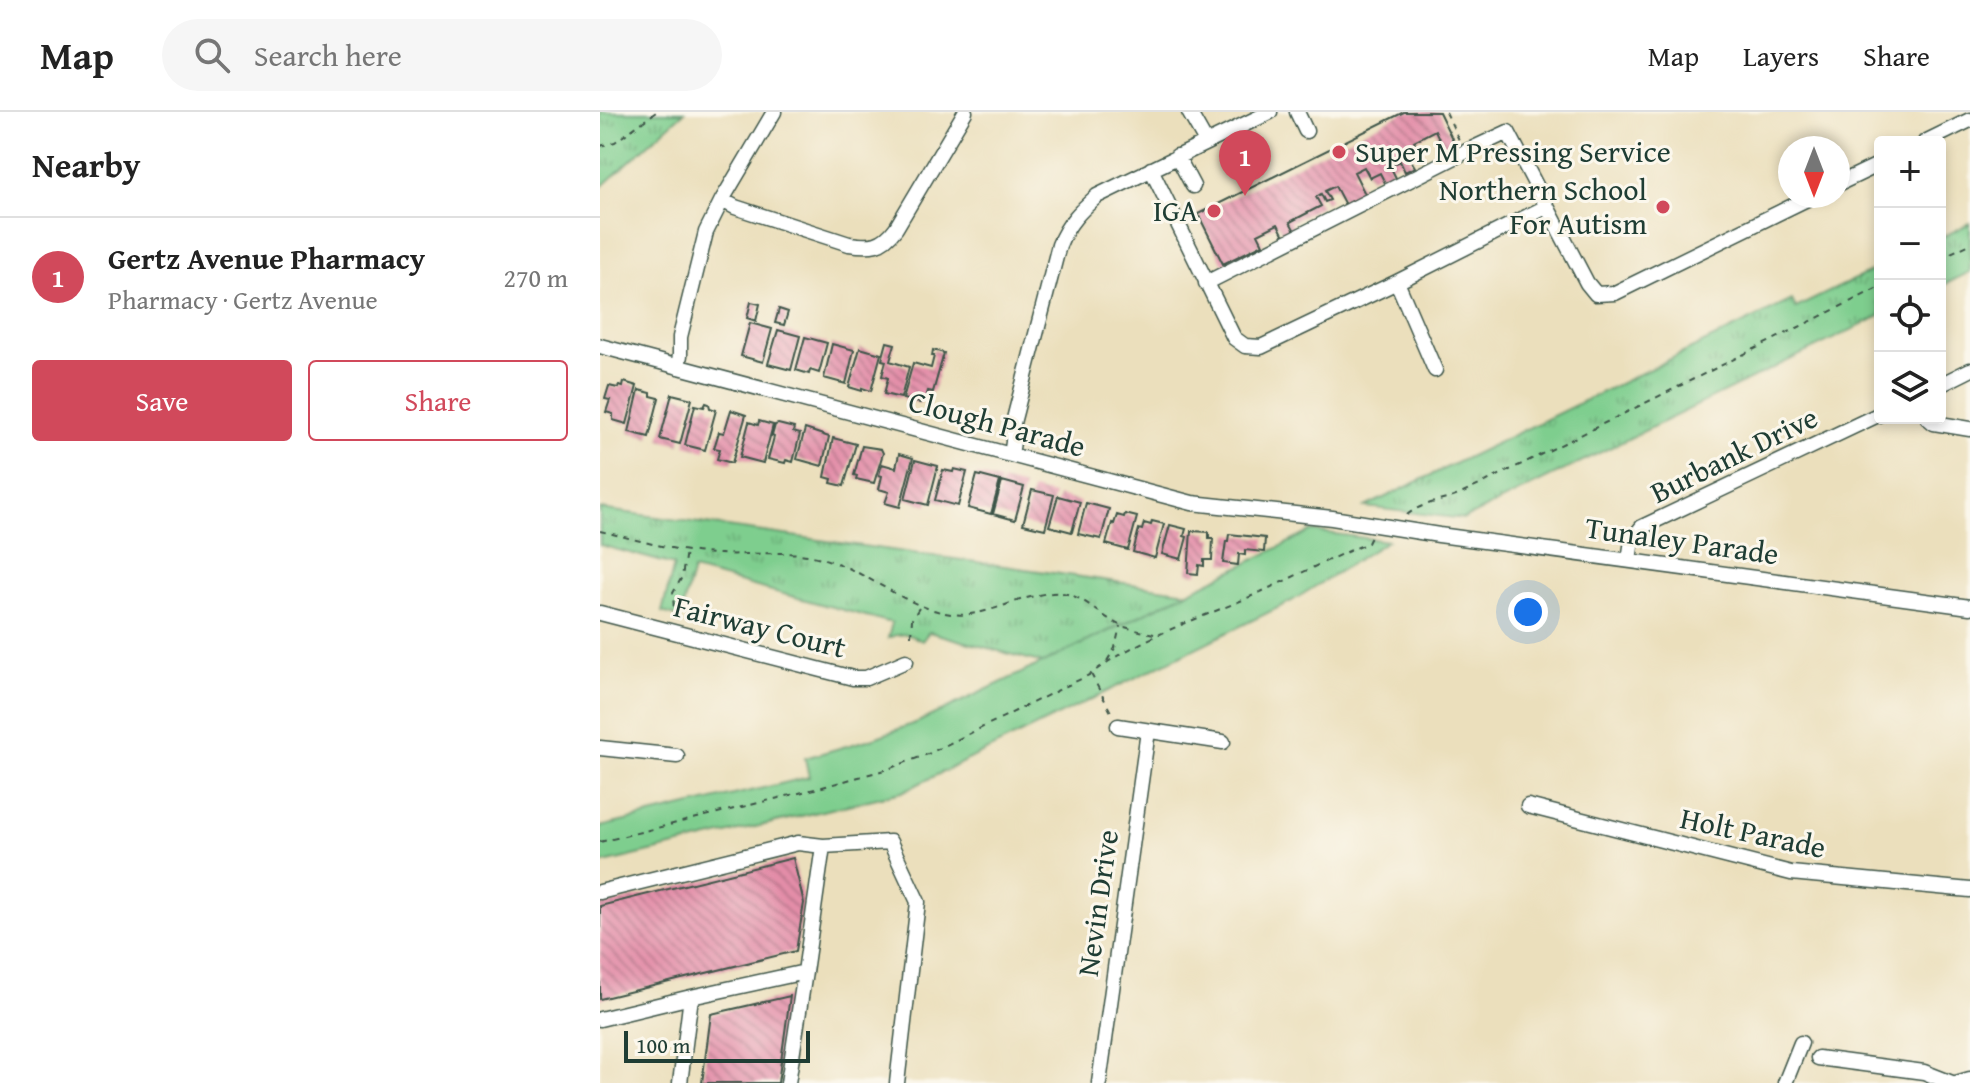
<!DOCTYPE html>
<meta charset="utf-8">
<style>
body{margin:0;font-family:"Gentium Book Plus",serif;background:#f6f6f6;color:#222}
.controls{position:absolute;right:24px;top:24px;display:grid;overflow:hidden;border-radius:8px;box-shadow:0 4px 12px #0003}
.controls button{width:72px;height:72px;display:grid;place-items:center;padding:0;border:0;border-bottom:2px solid #e0e0e0;background:#fff;color:#222;font:40px sans-serif}
.compass{position:absolute;left:1178px;top:24px;width:72px;height:72px;border-radius:50%;background:#fff;box-shadow:0 4px 12px #0003;rotate:180deg}
.scale{position:absolute;left:24px;bottom:20px;width:186px;box-sizing:border-box;padding-left:8px;border:4px solid #1f3d34;border-top:0;font-size:22px;line-height:28px;white-space:nowrap;color:#1f3d34;-webkit-text-stroke:6px #fbf7ec;paint-order:stroke}
.you{position:absolute;left:928px;top:500px;width:28px;height:28px;margin:-20px;border:6px solid #fff;border-radius:50%;background:#1a73e8;box-shadow:0 0 0 12px #1a73e833}
.badge{display:grid;place-items:center;width:52px;height:52px;border-radius:50%;background:#d1495b;color:#fff;font-size:26px;font-weight:700}
.pin{position:absolute;translate:-50% -66px;filter:drop-shadow(0 2px 4px #0008)}
.pin::after{content:'';position:absolute;top:42px;width:28px;height:24px;background:inherit;clip-path:polygon(0 0,100% 0,50% 100%)}
.list{margin:0;padding:0;list-style:none}
h2{display:flex;justify-content:space-between;align-items:center;height:104px;margin:0;padding:0 32px;font-size:34px}
h2 small{font-size:26px;font-weight:400;color:#767676}
.list li{display:grid;grid-template-columns:52px 1fr auto;gap:24px;align-items:center;box-sizing:border-box;height:120px;padding:0 32px;border-top:2px solid #e0e0e0}
.list b{display:block;font-size:30px;white-space:nowrap}
.list p{margin:0;font-size:26px;white-space:nowrap;color:#767676}
.list em{font-size:26px;font-style:normal;color:#767676}
.actions{display:flex;gap:16px;padding:24px 32px}
.actions a{flex:1;padding:18px 0;border:2px solid #d1495b;border-radius:8px;text-align:center;font-size:28px;color:#d1495b}
.actions .main{background:#d1495b;color:#fff}
.icon{flex:none;width:44px;height:44px;fill:none;stroke:currentColor;stroke-width:2;stroke-linecap:round;stroke-linejoin:round}
.map{position:relative;flex:none;width:1370px;height:971px;overflow:hidden}
header{display:flex;align-items:center;gap:48px;box-sizing:border-box;height:112px;padding:0 40px;background:#fff;border-bottom:2px solid #e0e0e0}
header strong{font-size:38px}
nav{display:flex;gap:44px;margin-inline-start:auto;font-size:28px}
.search{width:560px;height:72px;background:#f6f6f6;display:flex;align-items:center;gap:20px;box-sizing:border-box;padding:0 28px;border-radius:44px;color:#767676;font-size:30px}
main{display:flex}
aside{flex:1;background:#fff}
.map>svg:first-child{display:block}
.green{fill:#7ece8e;stroke:#4e8661;stroke-width:2}
.park{fill:url(#park-tufts);stroke:#4e8661;stroke-width:2}
.building{fill:url(#building-back-hatch)}
.lines{fill:none;stroke-linecap:round;stroke-linejoin:round}
.minor-casing{stroke:#3e5548;stroke-width:17}
.path{stroke:#3e5548;stroke-width:2;stroke-dasharray:6 6;stroke-linecap:butt}
.minor{stroke:#fff;stroke-width:14}
.poi-dot{fill:#d1495b;stroke:#fbf7ec;stroke-width:3}
.labels{text-anchor:middle;stroke-width:6;stroke-linejoin:round;paint-order:stroke}
.poi-label{font-size:30px;fill:#1f3d34;stroke:#fbf7ec;text-anchor:end}
.street-label{font-size:30px;fill:#1f3d34;stroke:#fbf7ec}
</style>
<header>
<strong>Map</strong>
<div class="search"><svg class="icon" aria-label="search" viewBox="0 0 24 24"><circle cx="10" cy="10" r="6"/><path d="M15 15l6 6"/></svg>Search here</div>
<nav><a>Map</a><a>Layers</a><a>Share</a></nav>
</header>
<main>
<aside>
<h2>Nearby<small></small></h2>
<ul class="list">
<li><span class="badge">1</span><div><b>Gertz Avenue Pharmacy</b><p>Pharmacy · Gertz Avenue</p></div><em>270 m</em></li>
</ul>
<div class="actions"><a class="main">Save</a><a>Share</a></div>
</aside>
<div class="map">
<svg width="1370" height="971" viewBox="0 0 1370 971">
<defs>
<pattern id="park-tufts" width="24" height="20" patternUnits="userSpaceOnUse" patternTransform="scale(2)"><rect width="24" height="20" fill="#7ece8e"/><path d="M3 7l-1-3M5 7V3M7 7l1-3M15 17l-1-3M17 17v-4M19 17l1-3" fill="none" stroke="#67a875"/></pattern>
<pattern id="building-back-hatch" width="6" height="6" patternUnits="userSpaceOnUse" patternTransform="scale(2)"><rect width="6" height="6" fill="#e38da8"/><path d="M-1 5l2 2M0 0l6 6M5-1l2 2" fill="none" stroke="#b7748a"/></pattern>
</defs>
<rect width="100%" height="100%" fill="#fbf7ec"/>
<filter id="ink" filterUnits="userSpaceOnUse"><feTurbulence type="fractalNoise" baseFrequency=".0125" numOctaves="2"/><feDisplacementMap in="SourceGraphic" scale="16" xChannelSelector="R" yChannelSelector="G"/><feConvolveMatrix kernelMatrix="1 2 1 2 8 2 1 2 1" color-interpolation-filters="sRGB"/></filter>
<filter id="wash" filterUnits="userSpaceOnUse"><feTurbulence type="fractalNoise" baseFrequency=".006" numOctaves="4" result="noise"/><feDisplacementMap in="SourceGraphic" scale="32" xChannelSelector="R" yChannelSelector="G"/><feGaussianBlur stdDeviation="1.8" result="paint"/><feColorMatrix in="noise" values="0 0 0 0 0 0 0 0 0 0 0 0 0 0 0 0 0 1.4 0 .05"/><feComposite in="paint" operator="in"/></filter>
<g filter="url(#wash)">
<rect width="100%" height="100%" fill="#ebdfbc"/>
<!-- green -->
<path class="green" d="M712,419L787,429L692,489L302,680L0,752V715L209,665L205,646L274,626L318,610L476,535Z"/>
<!-- park -->
<path class="park" d="M0,0H84L0,76Z
M1370,111V160L1340,175V126Z
M1280,155V204L864,407L765,395L1192,188L1196,196Z
M0,397L588,480L443,551L329,520L322,529C310,522 300,520 288,526L292,511L93,458L80,505L62,500L74,453L0,433Z"/>
<g id="blocks">
<!-- building -->
<path class="building" d="M804,0H839L858,39L847,44L835,18L814,29L820,40L809,45L815,55L805,60L800,49L790,54L797,68L786,73L780,61L770,66L764,55L754,60L766,84L745,93L735,74L725,79L730,88L725,90L721,82L716,85L721,94L690,110L695,119L684,124L678,112L658,122L663,132L623,152L598,102Z
M151,190L160,192L156,209L147,206Z
M179,197L188,200L184,213L175,211Z
M150,211L172,217L163,250L141,244Z
M178,218L200,224L191,258L168,252Z
M205,225L227,231L219,261L210,258L209,262L196,258Z
M287,230L295,232L290,249L309,255L301,286L284,282L288,266L282,264L286,249L282,248Z
M232,232L254,238L246,272L224,266Z
M260,236L281,242L271,279L262,276V279L249,275Z
M333,238L344,241L333,280L328,279L326,286L322,285L320,291L303,287L313,251L331,256L334,244H332Z
M24,270L37,274L27,312L13,308V302L6,300L10,288L5,287L9,274L18,276L19,274L23,275Z
M39,278L51,281V284L59,286L49,325L29,320Z
M72,282L92,287L80,332L60,327Z
M106,291L109,292L110,296L116,298L105,338L85,333L95,293L104,295Z
M131,298L146,303L132,351L117,347L120,337L114,336L119,320L124,321Z
M159,309L173,313L163,351L140,345L149,310L158,313Z
M178,312L194,316L193,320L200,322L193,350L186,348L185,351L168,347L174,325L172,324L175,313Z
M205,317L229,325L222,354L197,347Z
M233,326L256,332L244,374L231,371L232,367L225,365Z
M262,334L281,337L283,341L274,371L256,367L257,364L254,363Z
M299,342L313,346L300,395L285,391L289,380L279,377L282,364L279,363L282,352L296,356Z
M315,348L338,354L328,393L305,387Z
M354,357L367,360L358,394L335,388L343,358L353,360Z
M377,363L400,369L391,402L368,396Z
M402,369L424,375L415,408L393,402Z
M432,378L454,383L445,417L423,412Z
M458,384L480,390L472,420L449,414Z
M486,391L509,397L501,427L478,422Z
M525,402L537,405L528,438L506,432L512,411L514,412L517,403L524,405Z
M552,409L564,412L555,446L533,440L539,417L542,418L544,411L551,413Z
M570,413L586,417L584,424L587,425L581,447L562,442Z
M591,419L609,420V426H613L612,448H604V454L599,453L598,462L588,461Z
M629,422L665,426L664,440L645,438V443L639,442L638,453L623,451L626,429H628Z
M193,746L204,791L196,839L0,887V794Z
M190,884L178,971H102L111,902Z"/>
</g>
</g>
<g filter="url(#ink)">
<use href="#blocks" fill-opacity="0" stroke="#3e5548" stroke-width="2"/>
<g class="lines">
<!-- minor casing -->
<g class="minor-casing">
<path id="minor" d="M589,0L606,30
M697,0L706,19
M1325,30L1370,8
M577,44L593,74
M551,57L634,226L645,234L661,235L797,170L946,95
M1238,72L1280,52
M122,88L135,95L249,132C271,135 282,135 296,116L365,0
M797,170L835,258
M606,171L865,40L908,20L987,171L996,182L1015,181L1213,84
M0,234L592,391L732,406L839,423L1370,495
M78,255L80,243V225L106,120L122,88L174,0
M1340,273L1370,258
M1328,306L1334,311L1370,317
M411,343L413,330V311L459,133C468,111 480,99 497,84L670,0
M1029,448L1032,428L1042,415L1280,302
M0,501L253,566H266L306,549
M518,614L623,630
M0,636L77,644
M928,694L1191,761L1370,778
M0,780L198,731L223,734
M0,907L91,885
M1218,946L1324,960L1352,971
M80,971L91,885L205,860L223,734L290,730L318,790L297,971
M188,971L205,860
M499,971L548,619
M1185,971L1201,931
M1356,971L1370,967"/>
</g>
<!-- path -->
<path class="path" d="M846,0L859,28
M0,34L15,30L56,0
M1340,146L1370,132
M807,403C822,390 843,390 861,382L1280,175
M0,419C39,428 79,441 120,442C152,444 186,437 217,445C265,456 302,495 351,502C384,507 420,483 452,481C482,478 497,504 522,514C533,518 546,520 558,523
M72,506L74,500L73,481L82,465L86,439
M311,524L312,507L319,496
M507,549L515,536L520,514
M491,562L512,602
M0,730L215,677L288,657L328,642L491,562C536,527 593,509 645,487C686,469 726,448 768,431L771,425"/>
<!-- minor -->
<use href="#minor" class="minor"/>
</g>
</g>
<!-- markers -->
<g class="poi-dot">
<circle cx="739" cy="40" r="8"/>
<circle cx="1063" cy="95" r="8"/>
<circle cx="614" cy="99" r="8"/>
</g>
<g class="labels">
<!-- poi labels -->
<g class="poi-label">
<text x="755" y="50" text-anchor="start">Super M Pressing Service</text>
<text x="1047" y="88">Northern School<tspan x="1047" dy="34">For Autism</tspan></text>
<text x="598" y="109">IGA</text>
</g>
<!-- street labels -->
<g class="street-label">
<text transform="translate(397 312) rotate(15)" y="10">Clough Parade</text>
<text transform="translate(1134 343) rotate(-26)" y="10">Burbank Drive</text>
<text transform="translate(1082 429) rotate(8)" y="10">Tunaley Parade</text>
<text transform="translate(160 515) rotate(14)" y="10">Fairway Court</text>
<text transform="translate(1153 721) rotate(12)" y="10">Holt Parade</text>
<text transform="translate(498 791) rotate(-82)" y="10">Nevin Drive</text>
</g>
</g>
</svg>
<div class="controls">
<button>+</button>
<button>−</button>
<button><svg class="icon" aria-label="locate" viewBox="0 0 24 24"><circle cx="12" cy="12" r="6"/><path d="M12 2v4M12 18v4M2 12h4M18 12h4"/></svg></button>
<button><svg class="icon" aria-label="layers" viewBox="0 0 24 24"><path d="M12 4l9 5-9 5-9-5zM3 14l9 5 9-5"/></svg></button>
</div>
<svg class="compass" viewBox="-18 -18 36 36"><path d="M0-13l5 13h-10z" fill="#e53935"/><path d="M0 13l5-13h-10z" fill="#767676"/></svg>
<div class="scale">100 m</div>
<div class="you"></div>
<div class="pin badge" style="left:645px;top:84px">1</div>
</div>
</main>
